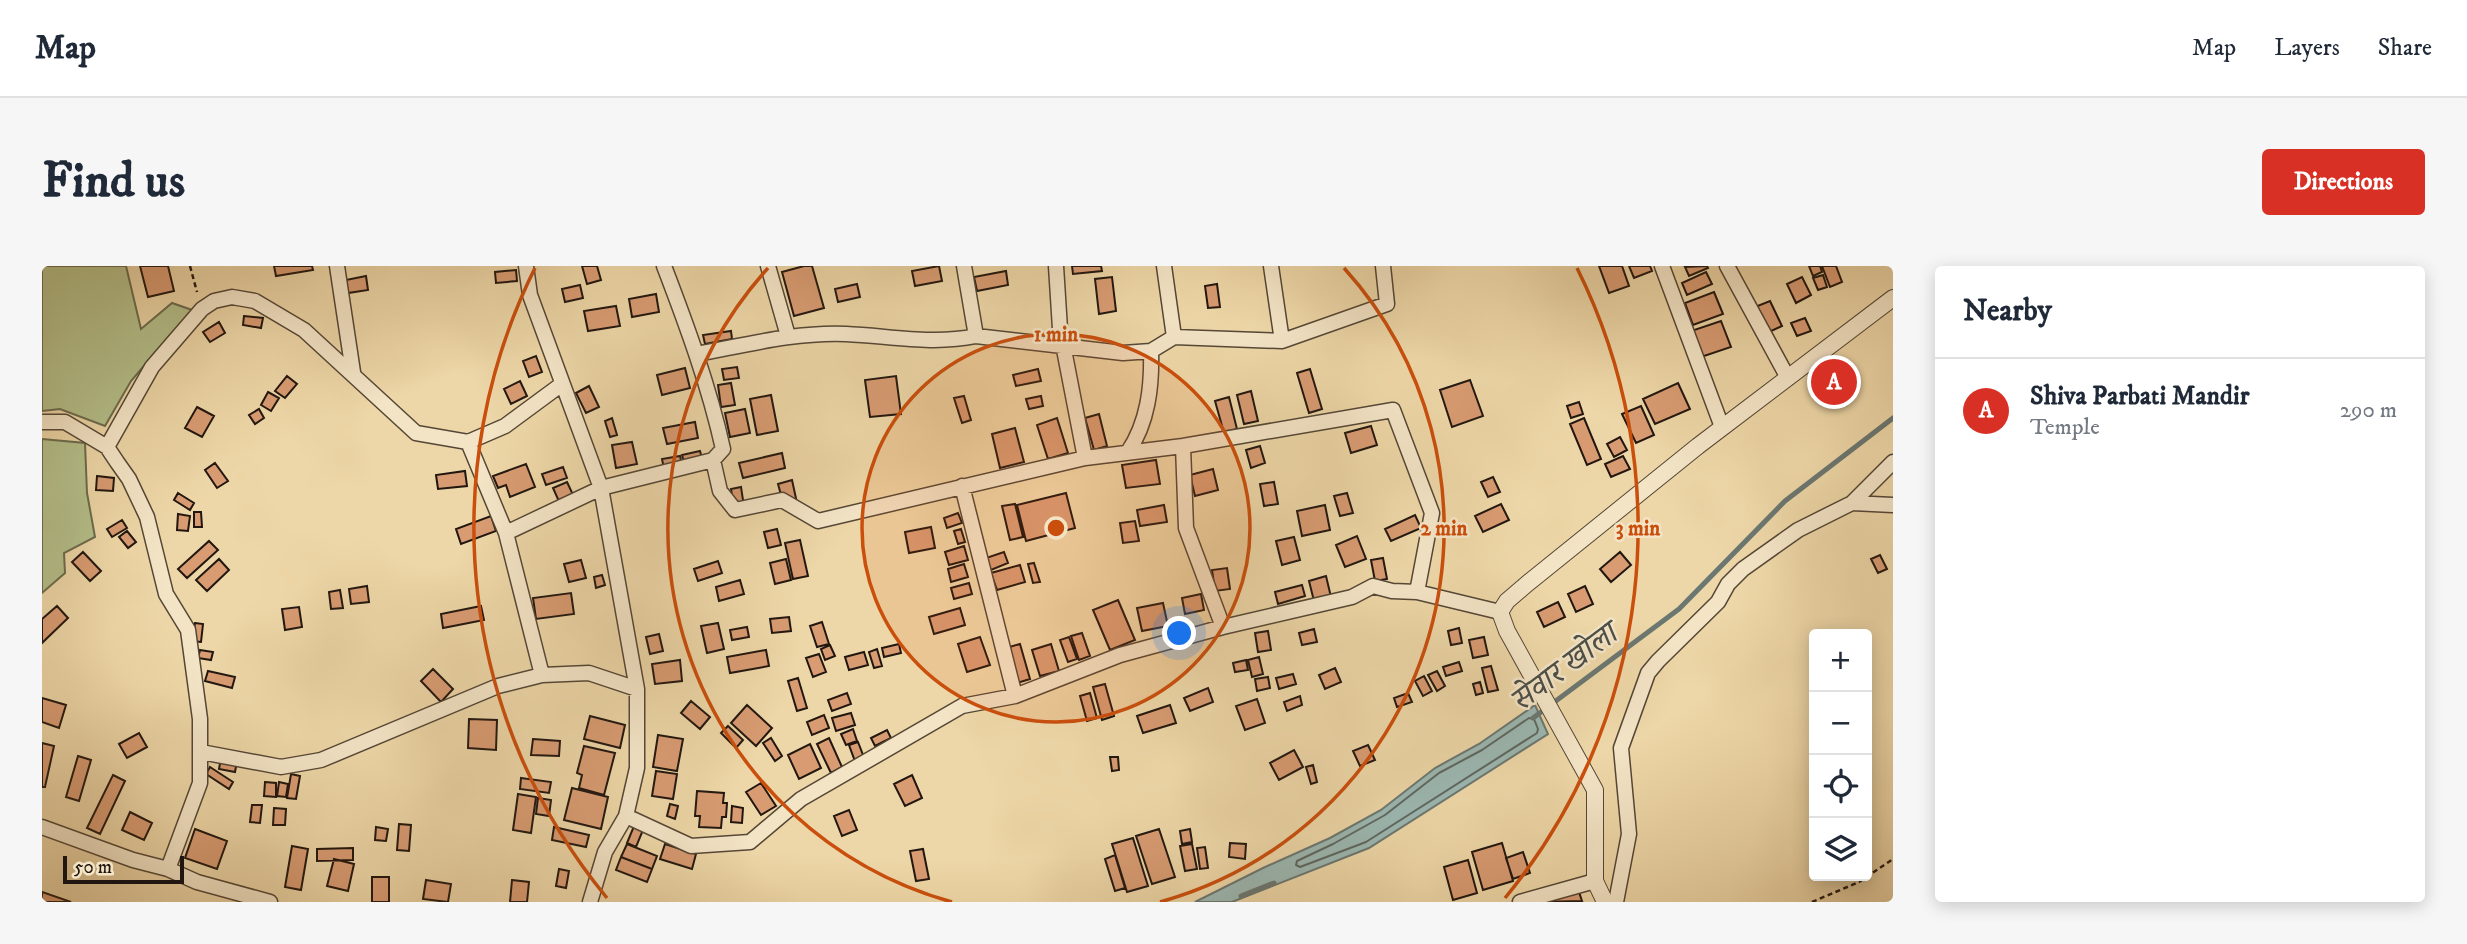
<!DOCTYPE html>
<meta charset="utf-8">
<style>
body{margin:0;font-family:"IM FELL DW Pica","Noto Serif Devanagari",serif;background:#f6f6f7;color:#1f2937}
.controls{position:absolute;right:21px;bottom:21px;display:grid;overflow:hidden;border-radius:7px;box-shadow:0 4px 18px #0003}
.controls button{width:63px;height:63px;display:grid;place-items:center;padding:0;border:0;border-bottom:2px solid #e0e1e3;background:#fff;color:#1f2937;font:35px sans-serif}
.scale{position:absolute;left:21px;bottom:18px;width:121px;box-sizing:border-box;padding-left:7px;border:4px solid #221710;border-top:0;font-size:19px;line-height:24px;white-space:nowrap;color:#221710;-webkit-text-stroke:5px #f3e4c6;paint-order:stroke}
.you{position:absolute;left:1138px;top:368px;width:24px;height:24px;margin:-18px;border:5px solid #fff;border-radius:50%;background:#1a73e8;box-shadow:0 0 0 10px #1a73e833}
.badge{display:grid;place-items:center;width:46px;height:46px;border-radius:50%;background:#d93025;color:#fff;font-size:23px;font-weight:700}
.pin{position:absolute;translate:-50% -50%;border:4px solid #fff;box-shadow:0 2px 7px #0006}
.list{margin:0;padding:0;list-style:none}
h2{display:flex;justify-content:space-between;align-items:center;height:91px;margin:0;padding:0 28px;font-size:30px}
h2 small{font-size:23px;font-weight:400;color:#747a83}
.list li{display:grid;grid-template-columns:46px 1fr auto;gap:21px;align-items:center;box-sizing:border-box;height:105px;padding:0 28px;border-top:2px solid #e0e1e3}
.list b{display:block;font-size:26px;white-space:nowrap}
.list p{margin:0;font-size:23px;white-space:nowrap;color:#747a83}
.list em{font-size:23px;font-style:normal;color:#747a83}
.icon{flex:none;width:38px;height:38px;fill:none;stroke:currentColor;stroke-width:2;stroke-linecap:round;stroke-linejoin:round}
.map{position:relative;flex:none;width:1851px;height:636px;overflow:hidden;border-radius:7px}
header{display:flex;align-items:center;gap:42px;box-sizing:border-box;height:98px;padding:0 35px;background:#fff;border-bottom:2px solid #e0e1e3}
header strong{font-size:33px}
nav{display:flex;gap:38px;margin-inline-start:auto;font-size:24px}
.intro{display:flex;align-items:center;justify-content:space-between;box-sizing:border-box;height:168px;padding:0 42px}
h1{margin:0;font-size:49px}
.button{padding:18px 32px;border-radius:7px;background:#d93025;color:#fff;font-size:24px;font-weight:700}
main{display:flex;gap:42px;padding:0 42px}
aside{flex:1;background:#fff;border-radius:7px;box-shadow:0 4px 18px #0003}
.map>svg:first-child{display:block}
.green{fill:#b4bf8a;stroke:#6b6b4d;stroke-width:2}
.water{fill:#9bb7b1;stroke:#6b7771;stroke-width:2}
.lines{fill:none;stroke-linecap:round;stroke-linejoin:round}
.shore{stroke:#5e6760;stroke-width:2}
.stream{stroke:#6b7771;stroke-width:5}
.building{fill:#d89b72;stroke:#221710;stroke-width:2}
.minor-casing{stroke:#554736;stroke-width:17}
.tertiary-casing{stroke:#554736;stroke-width:18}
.path{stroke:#221710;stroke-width:2.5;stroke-dasharray:5 3.5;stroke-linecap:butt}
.minor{stroke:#f3e4c6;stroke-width:14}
.tertiary{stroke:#f3e4c6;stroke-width:16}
.ring{fill:none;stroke:#ca4f0d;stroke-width:3.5}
.labels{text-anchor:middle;stroke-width:5;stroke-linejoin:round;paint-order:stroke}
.water-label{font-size:32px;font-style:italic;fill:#4c4f48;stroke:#f3e4c6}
.centre{fill:#ca4f0d;stroke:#f3e4c6;stroke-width:3.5}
.ring-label{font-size:21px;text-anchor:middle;font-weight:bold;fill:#ca4f0d;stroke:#f3e4c6;stroke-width:5;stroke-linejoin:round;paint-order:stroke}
</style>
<header>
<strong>Map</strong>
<nav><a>Map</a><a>Layers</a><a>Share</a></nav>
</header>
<div class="intro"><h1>Find us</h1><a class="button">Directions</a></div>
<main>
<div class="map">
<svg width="1851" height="636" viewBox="0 0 1851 636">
<rect width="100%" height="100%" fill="#edd6a7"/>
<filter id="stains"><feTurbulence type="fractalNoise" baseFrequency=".00286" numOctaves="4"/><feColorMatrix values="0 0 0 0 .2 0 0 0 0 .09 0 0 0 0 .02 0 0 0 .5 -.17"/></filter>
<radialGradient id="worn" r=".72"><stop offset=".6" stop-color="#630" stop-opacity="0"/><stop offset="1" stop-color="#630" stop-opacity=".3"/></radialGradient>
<!-- green -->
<path class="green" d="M0,0H84L99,63L130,37L153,45L129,68L89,115L63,160L18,143L0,145Z
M0,173L43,177L45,227L53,271L22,287L23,307L0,327Z"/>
<!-- water -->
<path class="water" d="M1493,439L1506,468L1327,582L1190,636H1153L1221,602L1288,572L1339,544L1393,502L1437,478Z"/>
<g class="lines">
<!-- shore -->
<path class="shore" d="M1487,452L1492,453L1496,463L1495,467L1324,576L1258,601L1254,599L1255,595L1291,578L1343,549L1397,507L1440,484Z"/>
<!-- stream -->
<path class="stream" d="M1491,452L1637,343L1743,235L1851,152
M1199,630L1232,617"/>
</g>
<!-- building -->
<path class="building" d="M98,0H126L132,25L106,31Z
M232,0H270L271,4L234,10Z
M540,0H555L559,14L545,18Z
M762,0H770L782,42L752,50L740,6Z
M897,0L900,15L873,20L870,5Z
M1030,0H1059L1060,5L1031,8Z
M1557,0H1580L1587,20L1567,27Z
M1587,0H1608L1610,5L1592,12Z
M1665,0L1666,2L1647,10L1643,1Z
M1767,0H1778L1780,6L1771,10Z
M1780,0H1794L1800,16L1788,21Z
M474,4L475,15L454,17L453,6Z
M964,5L966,19L935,25L932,11Z
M1664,6L1670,18L1645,29L1640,17Z
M1781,9L1785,21L1776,24L1771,12Z
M324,10L326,24L306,27L304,14Z
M1070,11L1074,45L1057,48L1053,13Z
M1760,11L1769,29L1754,37L1745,18Z
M815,18L818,31L796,36L793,23Z
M1175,18L1178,41L1166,42L1163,20Z
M538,19L541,32L523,36L520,23Z
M1672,26L1681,48L1651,59L1643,37Z
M614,28L617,46L590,51L587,33Z
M1728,35L1740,60L1725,67L1713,41Z
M574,40L578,60L546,65L542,45Z
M202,50L221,52L219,62L201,59Z
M1763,52L1769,65L1755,70L1749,57Z
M1679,55L1689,81L1659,91L1649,65Z
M177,56L183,67L168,76L161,66Z
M689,65L690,73L663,78L661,69Z
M494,90L500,106L487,111L481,95Z
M695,101L697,112L682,114L680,103Z
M643,102L648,122L620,129L615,109Z
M996,103L999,115L974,120L971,109Z
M1268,103L1280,143L1267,147L1255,107Z
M245,110L255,118L243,132L233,125Z
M854,110L859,148L828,151L823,114Z
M1428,114L1441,150L1410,161L1398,124Z
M478,115L485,130L469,138L462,123Z
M689,117L693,139L679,141L676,119Z
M1636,117L1648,143L1613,158L1601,133Z
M547,120L557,141L544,147L534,127Z
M1209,125L1216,155L1202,158L1195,129Z
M226,126L237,132L229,145L219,139Z
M729,129L736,165L715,169L708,133Z
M922,130L929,154L920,157L912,132Z
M999,130L1001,140L987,143L984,133Z
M1187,131L1195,163L1182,167L1173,135Z
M1537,136L1541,148L1529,152L1525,140Z
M1599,140L1612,169L1594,177L1580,148Z
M155,141L172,150L160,171L143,162Z
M217,143L222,152L213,158L207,149Z
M703,143L708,167L688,171L683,147Z
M1057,148L1065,180L1052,184L1043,152Z
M570,152L575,169L568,171L563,155Z
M1015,152L1026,187L1006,193L995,159Z
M1542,152L1559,193L1545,199L1528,158Z
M653,156L656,172L625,178L621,162Z
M1329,160L1335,179L1309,187L1303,167Z
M973,162L982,196L958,202L950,168Z
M1578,171L1585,184L1572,191L1565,178Z
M590,176L595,198L574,202L570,179Z
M1218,180L1223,197L1209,202L1204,184Z
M658,185L661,196L643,199L640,189Z
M740,187L743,202L701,212L697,197Z
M638,190L640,199L622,203L620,193Z
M1581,190L1588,203L1569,211L1563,198Z
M1114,194L1118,218L1084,222L1080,199Z
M173,197L186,215L175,222L163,204Z
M484,198L493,221L468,231L464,219L456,222L451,210Z
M521,201L525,212L504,219L500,208Z
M1171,203L1176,224L1153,230L1148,209Z
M423,205L425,220L396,223L394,209Z
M55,210L72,212L71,225L54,224Z
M1451,211L1458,226L1446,231L1439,216Z
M750,214L755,237L742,240L736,218Z
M525,216L533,233L519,240L511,222Z
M1232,216L1236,238L1222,240L1218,218Z
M699,221L703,247L693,249L689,223Z
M136,227L152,237L148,244L132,234Z
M1024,227L1033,262L984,275L975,239Z
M1305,227L1311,247L1298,250L1292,230Z
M973,238L981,271L968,274L960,240Z
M1459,238L1467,254L1441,266L1433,250Z
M1122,239L1125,256L1098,260L1095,244Z
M1283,239L1288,264L1260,270L1255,245Z
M152,246H159L160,261H152Z
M916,247L920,257L905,262L902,252Z
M136,248L148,250L146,265L135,264Z
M1373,249L1379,262L1349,275L1343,263Z
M449,250L454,265L419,278L414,263Z
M80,254L85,262L70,271L65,263Z
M1093,255L1097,275L1081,277L1078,257Z
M889,261L893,282L867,287L863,266Z
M735,263L739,279L726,282L722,266Z
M919,263L923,276L916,278L912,265Z
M85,265L94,276L86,282L77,271Z
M1315,270L1324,293L1303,301L1294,279Z
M1252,271L1258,294L1240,299L1234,275Z
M758,274L766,310L751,313L743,277Z
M167,275L176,284L145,312L136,303Z
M922,280L926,294L907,299L903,286Z
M41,286L59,305L48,315L30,296Z
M962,286L966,297L949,304L944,292Z
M1578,286L1589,299L1569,316L1558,303Z
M1838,289L1845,303L1836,307L1829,293Z
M1341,292L1345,313L1333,315L1329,294Z
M177,293L187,304L165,325L154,314Z
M744,293L749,314L733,318L728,297Z
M539,294L544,312L527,316L522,298Z
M676,295L680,307L656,315L652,303Z
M992,297L998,316L991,317L986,298Z
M922,298L926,311L909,316L906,303Z
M978,299L983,316L955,324L949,307Z
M1185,302L1188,323L1173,325L1170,304Z
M560,309L563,319L554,322L552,311Z
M1284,310L1289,331L1272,335L1267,315Z
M698,314L702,328L677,335L674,321Z
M927,317L930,328L912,333L909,322Z
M1260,319L1263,330L1236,338L1233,326Z
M325,320L327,336L309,338L307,323Z
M1543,320L1551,338L1534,346L1526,328Z
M298,324L301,342L289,343L287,326Z
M529,327L532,348L494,353L491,332Z
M1159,328L1162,344L1143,348L1140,332Z
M1076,334L1093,374L1068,384L1051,344Z
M1516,336L1523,351L1502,361L1495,346Z
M1121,337L1126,360L1100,365L1095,342Z
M15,340L26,352L0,377V353Z
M439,340L442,354L401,362L399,348Z
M257,341L260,361L243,364L240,343Z
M918,342L923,359L892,368L887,351Z
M747,351L749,365L730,367L728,353Z
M780,356L787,378L775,381L768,360Z
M153,357L161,358L159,376L150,375Z
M676,357L682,383L665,387L659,360Z
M705,361L707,371L690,374L688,364Z
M1417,362L1420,377L1409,379L1406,365Z
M1272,363L1275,376L1260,379L1257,367Z
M1226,365L1229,384L1216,386L1213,367Z
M1040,367L1048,390L1037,394L1029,370Z
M617,368L621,385L608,388L604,371Z
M938,371L948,399L925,406L916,378Z
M1027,371L1035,393L1026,396L1018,374Z
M1442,371L1446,389L1431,392L1427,374Z
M857,378L859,387L842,391L840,382Z
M978,378L988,413L975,417L964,382Z
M1009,378L1017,405L998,410L990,384Z
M788,379L793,390L783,394L779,383Z
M835,383L840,400L832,402L827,386Z
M158,384L171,386L169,394L156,392Z
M724,384L727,400L688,407L685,391Z
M822,386L826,399L807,404L803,391Z
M777,388L784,406L771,411L764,392Z
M1217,391L1221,408L1210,411L1206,394Z
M638,394L640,415L613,418L610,398Z
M1204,394L1206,404L1193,406L1191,397Z
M1417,396L1420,405L1404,410L1401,401Z
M1449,400L1456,424L1446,426L1440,402Z
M1293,402L1299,416L1283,423L1277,409Z
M391,403L411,423L399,436L379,415Z
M166,405L193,411L190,422L163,415Z
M1395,405L1403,420L1395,425L1386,409Z
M1251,408L1254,418L1237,423L1234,412Z
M1382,410L1390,425L1381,430L1373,415Z
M1226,411L1228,422L1215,425L1213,413Z
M756,412L765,442L755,445L746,415Z
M1438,416L1441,427L1434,429L1431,418Z
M1063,418L1072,450L1060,454L1051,421Z
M1166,422L1171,436L1148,445L1142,432Z
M805,427L809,438L790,445L786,434Z
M1048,427L1055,452L1045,455L1038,430Z
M1366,427L1370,436L1355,441L1352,432Z
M1258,430L1260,439L1245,445L1242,436Z
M0,432L24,439L17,462L0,456Z
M1215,433L1223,457L1203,464L1194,440Z
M649,435L668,451L658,463L639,447Z
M705,439L730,462L714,480L689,457Z
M1128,439L1134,457L1101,467L1095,450Z
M809,447L813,459L794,465L790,452Z
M782,449L787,462L770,469L765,456Z
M548,450L583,459L578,482L542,473Z
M427,453L455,454L454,484L426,482Z
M686,460L701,474L694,482L679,467Z
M811,463L815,475L804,479L799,468Z
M845,464L849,472L833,480L829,472Z
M97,467L105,481L85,492L77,478Z
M616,469L641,473L635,505L611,501Z
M729,472L740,490L733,495L721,477Z
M787,472L800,501L789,507L775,478Z
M491,473L518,475L517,490L489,489Z
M816,476L823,494L814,498L807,479Z
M0,477L12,480L3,521H0Z
M768,478L779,502L757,513L746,489Z
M1326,479L1333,494L1318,500L1311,485Z
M542,480L573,487L562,529L537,522L540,509L535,507Z
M1252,484L1261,501L1237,514L1228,497Z
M36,490L49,494L37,535L24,531Z
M1068,491H1076L1077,504L1070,505Z
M179,492L195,495L193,506L177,503Z
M1271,499L1275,516L1269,518L1264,501Z
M168,501L191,516L187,523L164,508Z
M614,505L635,508L631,533L610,530Z
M249,508L258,510L254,533L245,532Z
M71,509L83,515L58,568L45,562Z
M870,509L880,532L863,540L852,518Z
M479,512L509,516L507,527L478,523Z
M223,516L234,517V531L222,530Z
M237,516L246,518L244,531L235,530Z
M719,517L734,540L719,549L704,526Z
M530,522L566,531L559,563L522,554Z
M655,525L682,527L681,537H685L684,551H680L679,562L657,561L658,550H653Z
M476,528L494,531L489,567L471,564Z
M496,532L509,534L507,550L494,548Z
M628,538L636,540L633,553L625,550Z
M210,539H220L218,557L208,556Z
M690,540L701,542L700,557L689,556Z
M232,542L244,543L243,559H231Z
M807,544L815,564L800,570L792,550Z
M88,546L110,557L102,574L80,564Z
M357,558L369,559L367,585L355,584Z
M592,560L601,564L594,581L585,577Z
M334,561L346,563L344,575L333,574Z
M512,561L547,569L544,581L510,574Z
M153,563L185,575L175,603L143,592Z
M1117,563L1133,611L1110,618L1094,570Z
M1148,563L1150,576L1140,578L1138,565Z
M1091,572L1106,620L1085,626L1070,578Z
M1188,577L1204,578L1203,593L1187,591Z
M1460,577L1471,615L1441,624L1430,586Z
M585,578L615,590L610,603L579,591Z
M623,578L654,588L650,603L618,593Z
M1150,578L1155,603L1143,605L1138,580Z
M250,580L266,583L259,624L243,621Z
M1163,581L1166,602L1158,603L1155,582Z
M311,582V594L275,595V583Z
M881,583L887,613L874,615L868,585Z
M1481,586L1488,607L1471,613L1464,592Z
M1073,589L1083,622L1073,625L1063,593Z
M579,591L610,603L605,616L574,604Z
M292,593L312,598L306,625L285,620Z
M1426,594L1435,627L1411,634L1402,601Z
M517,603L527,605L524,622L514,620Z
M330,611H347V636H330Z
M384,614L409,618L406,636L381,633Z
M470,614L487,616L485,636H468Z
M1536,623L1540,635L1497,636Z
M0,626L29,636H0Z"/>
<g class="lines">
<!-- minor casing -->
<g class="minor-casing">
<path id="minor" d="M295,0L311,106
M484,0L488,29L559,222L595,423V502L584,550L563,586L548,636
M622,0C645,60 667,120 681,183L671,194
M726,0L746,70
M922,0L934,70
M1014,0L1018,63L1043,192
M1122,0L1132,71
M1229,0L1240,75
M1620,0L1680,161
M1685,0L1746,112
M654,88C704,79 753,66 804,68C849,70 890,79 934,70L1081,87L1109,85L1132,71L1240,75L1345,38L1341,0
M0,156H23L65,181L75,196L87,213L105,251L124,328L146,364L158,453V517L126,603L155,616L228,636
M426,176L464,267L500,409
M1141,180L1144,262L1181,361
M65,181L110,101L160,43L172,35L190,31L213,35L262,64L374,167L426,176L463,160L520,118
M1086,186C1106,156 1110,121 1109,85
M920,220L973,430
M1810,237L1851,196
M464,267L559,222L671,194L678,225L693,244L740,234L776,255L1043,192L1141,180L1351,144L1390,247L1375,326
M159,486L239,501L279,494L456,420L500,409L547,407L595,423
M584,550L649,580L708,576L759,533L920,440L973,430L1078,389L1181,361L1310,331L1331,320L1350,325L1375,326L1458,346
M0,561L91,594L126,603
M1478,636L1553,615
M1574,636L1587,568L1579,482L1606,407L1616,395L1676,336L1686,318L1701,303L1756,264L1810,237L1851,239"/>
</g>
<!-- tertiary casing -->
<g class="tertiary-casing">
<path id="tertiary" d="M1563,636L1553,615V524L1465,365L1458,346L1465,335L1486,317L1656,180L1851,32"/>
</g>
<!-- path -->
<path class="path" d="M148,0L155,26
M1770,636L1817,616L1851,593"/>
<!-- minor -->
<use href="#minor" class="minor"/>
<!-- tertiary -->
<use href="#tertiary" class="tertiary"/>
</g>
<!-- distance rings -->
<circle cx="1014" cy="262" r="194" fill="#ca4f0d" fill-opacity=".12"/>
<g class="ring">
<circle cx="1014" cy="262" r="194"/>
<path d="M910 636A388 388 0 0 1 726 2M1302 2A388 388 0 0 1 1118 636"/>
<path d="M565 632A582 582 0 0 1 493 2M1535 2A582 582 0 0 1 1463 632"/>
</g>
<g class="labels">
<!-- water labels -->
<g class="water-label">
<text transform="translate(1521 401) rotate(-37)" y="11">सेवार खोला</text>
</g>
</g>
<circle cx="1014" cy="262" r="10" class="centre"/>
<g class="ring-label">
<text x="1014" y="75">1 min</text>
<text x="1402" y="269">2 min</text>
<text x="1596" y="269">3 min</text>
</g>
<rect width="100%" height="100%" filter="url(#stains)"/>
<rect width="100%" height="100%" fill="url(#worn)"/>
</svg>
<div class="controls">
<button>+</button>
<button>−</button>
<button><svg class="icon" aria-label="locate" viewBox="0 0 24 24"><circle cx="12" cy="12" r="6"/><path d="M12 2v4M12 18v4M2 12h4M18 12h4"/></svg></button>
<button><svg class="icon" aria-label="layers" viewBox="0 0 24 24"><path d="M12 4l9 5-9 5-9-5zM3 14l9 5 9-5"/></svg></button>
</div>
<div class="scale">50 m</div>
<div class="you"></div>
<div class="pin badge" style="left:1792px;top:116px">A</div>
</div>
<aside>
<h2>Nearby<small></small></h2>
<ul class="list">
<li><span class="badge">A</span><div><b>Shiva Parbati Mandir</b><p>Temple</p></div><em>290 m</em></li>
</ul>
</aside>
</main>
